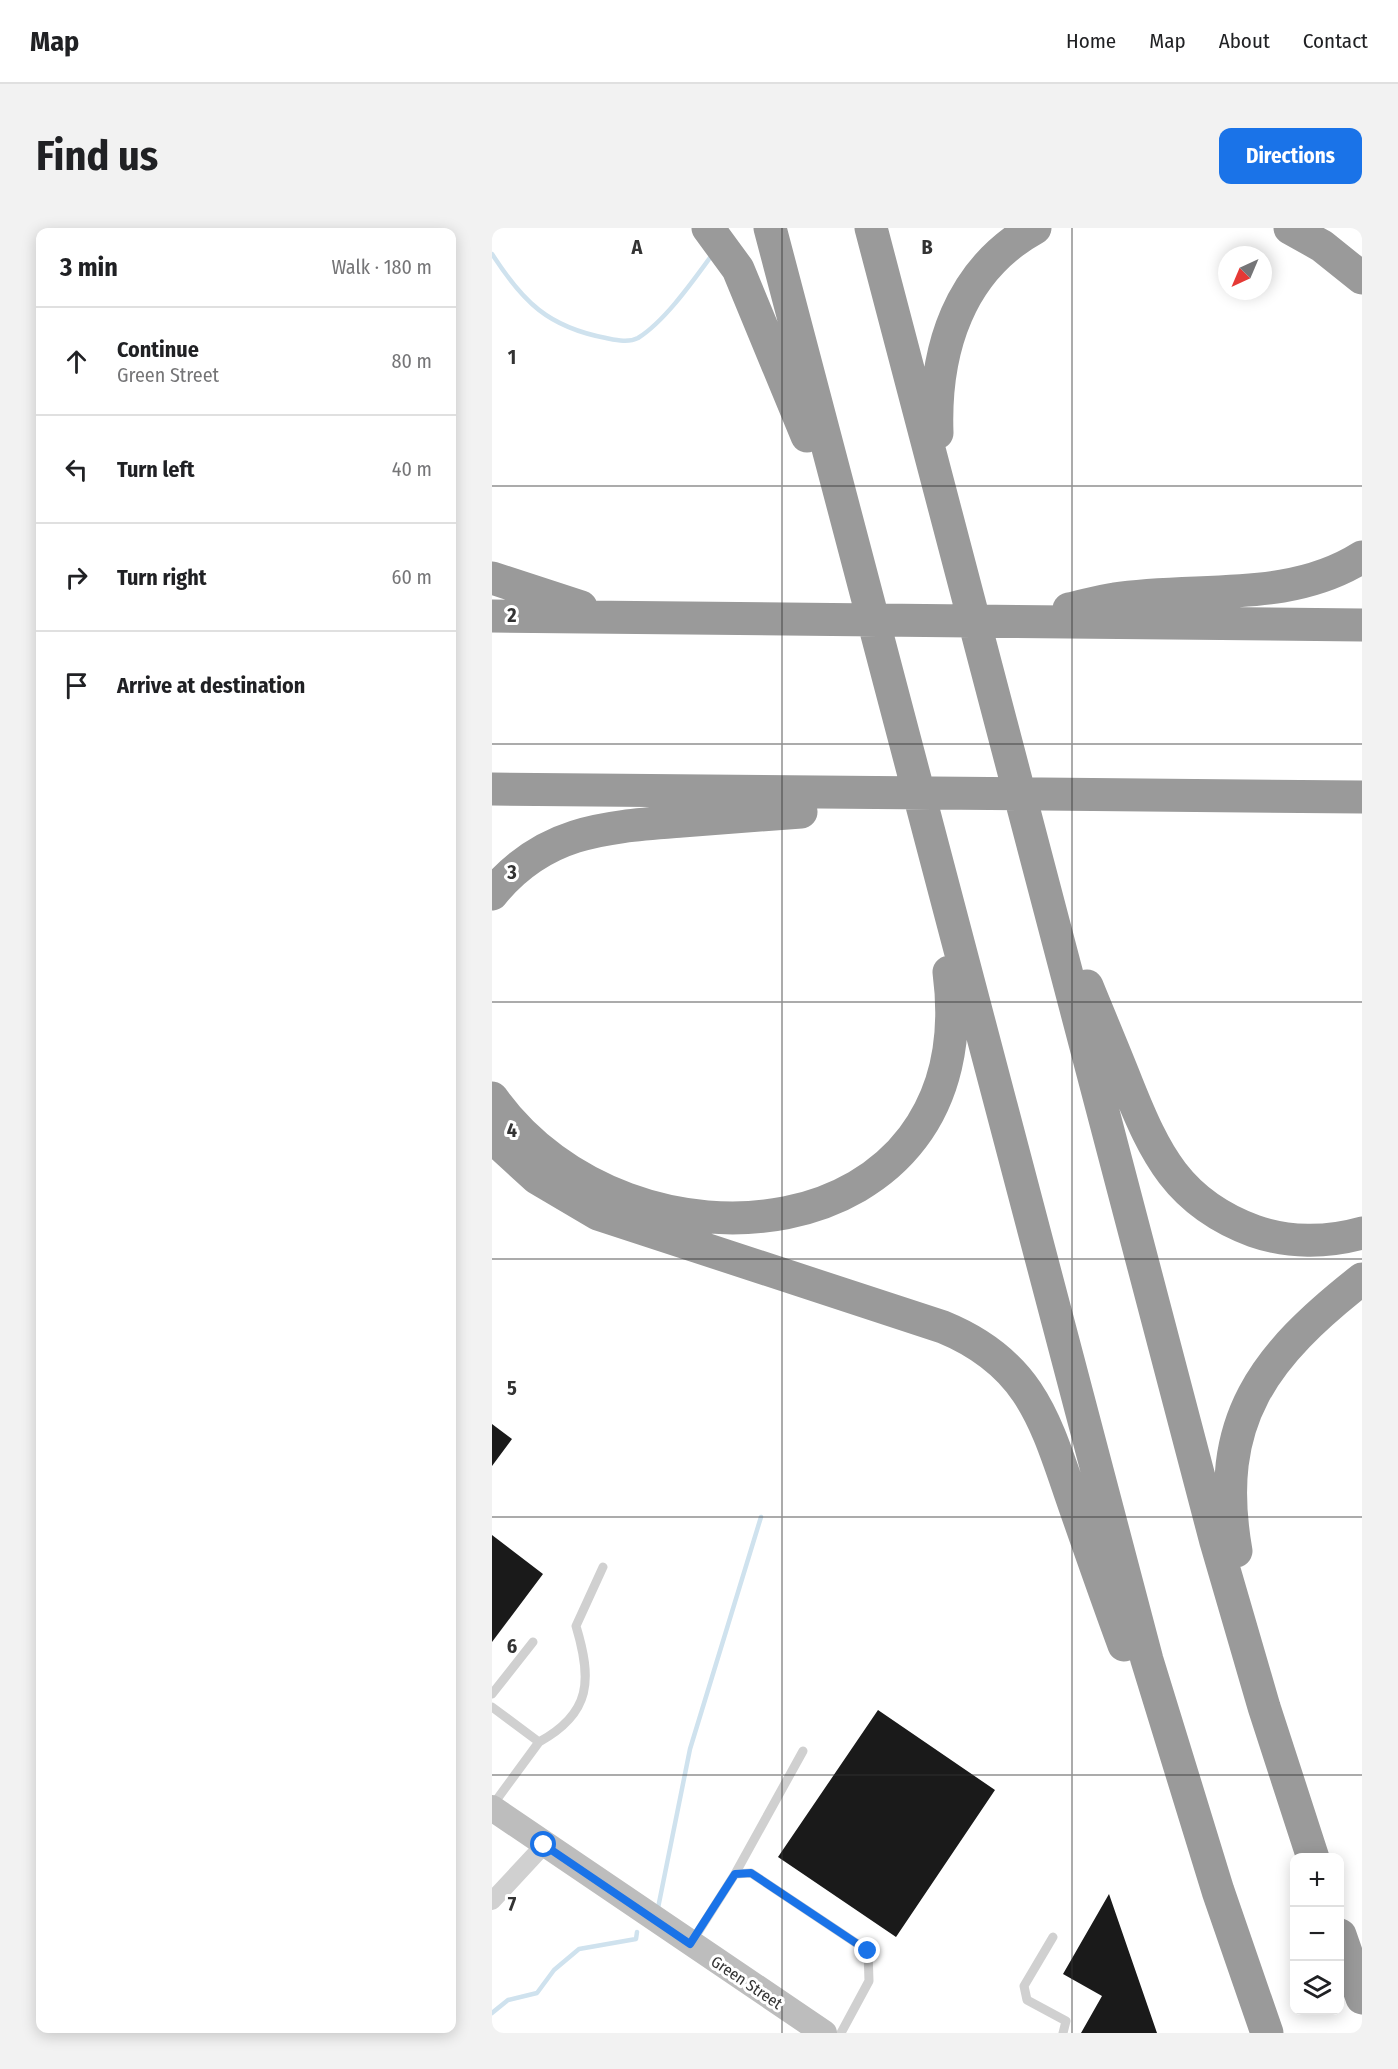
<!DOCTYPE html>
<meta charset="utf-8">
<style>
body{margin:0;font-family:"Fira Sans Condensed",sans-serif;background:#f2f2f2;color:#202124}
.controls{position:absolute;right:18px;bottom:18px;display:grid;overflow:hidden;border-radius:12px;box-shadow:0 3px 15px #0003}
.controls button{width:54px;height:54px;display:grid;place-items:center;padding:0;border:0;border-bottom:2px solid #e0e0e0;background:#fff;color:#202124;font:30px sans-serif}
.compass{position:absolute;left:726px;top:18px;width:54px;height:54px;border-radius:50%;background:#fff;box-shadow:0 3px 15px #0003;rotate:224deg}
.stop{position:absolute;width:18px;height:18px;margin:-14px;border:4px solid #1a73e8;border-radius:50%;background:#fff}
.stop.end{background:#1a73e8;border-color:#fff;box-shadow:0 2px 6px #0008}
.list{margin:0;padding:0;list-style:none}
h2{display:flex;justify-content:space-between;align-items:center;height:78px;margin:0;padding:0 24px;font-size:26px}
h2 small{font-size:20px;font-weight:400;color:#757577}
.list li{display:grid;grid-template-columns:39px 1fr auto;gap:18px;align-items:center;box-sizing:border-box;height:108px;padding:0 24px;border-top:2px solid #e0e0e0}
.list b{display:block;font-size:22px;white-space:nowrap}
.list p{margin:0;font-size:20px;white-space:nowrap;color:#757577}
.list em{font-size:20px;font-style:normal;color:#757577}
.icon{flex:none;width:33px;height:33px;fill:none;stroke:currentColor;stroke-width:2;stroke-linecap:round;stroke-linejoin:round}
.map{position:relative;flex:none;width:870px;height:1805px;overflow:hidden;border-radius:12px}
header{display:flex;align-items:center;gap:36px;box-sizing:border-box;height:84px;padding:0 30px;background:#fff;border-bottom:2px solid #e0e0e0}
header strong{font-size:28px}
nav{display:flex;gap:33px;margin-inline-start:auto;font-size:21px}
.intro{display:flex;align-items:center;justify-content:space-between;box-sizing:border-box;height:144px;padding:0 36px}
h1{margin:0;font-size:42px}
.button{padding:15px 27px;border-radius:12px;background:#1a73e8;color:#fff;font-size:21px;font-weight:700}
main{display:flex;gap:36px;padding:0 36px}
aside{flex:1;background:#fff;border-radius:12px;box-shadow:0 3px 15px #0003}
.map>svg:first-child{display:block}
.lines{fill:none;stroke-linecap:round;stroke-linejoin:round}
.stream{stroke:#cfe2ee;stroke-width:4.5}
.building{fill:#1a1a1a}
.lane{stroke:#d0d0d0;stroke-width:9}
.street{stroke:#d0d0d0;stroke-width:18}
.secondary{stroke:#bdbdbd;stroke-width:26}
.highway{stroke:#9a9a9a;stroke-width:33}
.route{stroke:#1a73e8;stroke-width:8}
.grid{fill:none;stroke:#333;stroke-width:1.5;stroke-opacity:0.55}
.labels{text-anchor:middle;stroke-width:6;stroke-linejoin:round;paint-order:stroke}
.street-label{font-size:16px;fill:#333;stroke:#fff}
.grid-label{font-size:20px;text-anchor:middle;font-weight:bold;fill:#333;stroke:#fff;stroke-width:6;stroke-linejoin:round;paint-order:stroke}
</style>
<header>
<strong>Map</strong>
<nav><a>Home</a><a>Map</a><a>About</a><a>Contact</a></nav>
</header>
<div class="intro"><h1>Find us</h1><a class="button">Directions</a></div>
<main>
<aside>
<h2>3 min<small>Walk · 180 m</small></h2>
<ul class="list">
<li><svg class="icon" aria-label="ahead" viewBox="0 0 24 24"><path d="M12 20V5M6 11l6-6 6 6"/></svg><div><b>Continue</b><p>Green Street</p></div><em>80 m</em></li>
<li><svg class="icon" aria-label="left" viewBox="0 0 24 24"><path d="M17 20v-9H6M10 6l-5 5 5 5"/></svg><div><b>Turn left</b></div><em>40 m</em></li>
<li><svg class="icon" aria-label="right" viewBox="0 0 24 24"><path d="M7 20v-9h11M14 6l5 5-5 5"/></svg><div><b>Turn right</b></div><em>60 m</em></li>
<li><svg class="icon" aria-label="arrive" viewBox="0 0 24 24"><path d="M6 21V4h12l-3 4 3 4H6"/></svg><div><b>Arrive at destination</b></div></li>
</ul>
</aside>
<div class="map">
<svg width="870" height="1805" viewBox="0 0 870 1805">
<rect width="100%" height="100%" fill="#fff"/>
<g class="lines">
<!-- stream -->
<path class="stream" d="M0,26C31,74 56,99 114,110C124,112 136,115 146,110C173,93 201,53 220,27
M166,1680L198,1521L269,1289
M0,1785L16,1772L45,1765L62,1742L87,1721L144,1711L145,1704"/>
</g>
<!-- building -->
<path class="building" d="M0,1196L20,1211L0,1238Z
M0,1307L51,1346L0,1414Z
M386,1482L503,1562L404,1709L286,1629Z
M617,1666L665,1805H589L610,1768L571,1746Z"/>
<g class="lines">
<!-- lane -->
<path class="lane" d="M0,1466L41,1414
M0,1479L47,1514L0,1578
M47,1514C100,1485 100,1451 84,1398L111,1339
M243,1646L311,1523
M561,1709L532,1758L535,1772L574,1793L571,1805
M201,1712L243,1646L259,1645L376,1723L377,1753L349,1805"/>
<!-- street -->
<path class="street" d="M0,1673L52,1617"/>
<!-- secondary -->
<path class="secondary" d="M0,1580L332,1805"/>
<!-- highway -->
<path class="highway" d="M216,0L246,41L315,208
M278,0L655,1432L726,1663L775,1805
M379,0L724,1314L772,1479L821,1630
M798,0L830,18L870,50
M445,205C442,122 467,42 543,0
M0,350L89,379
M577,381C592,378 607,373 622,371C705,358 796,376 870,329
M0,388L870,397
M0,561L870,569
M0,666C52,602 114,599 190,593C230,590 270,587 309,584
M595,758C608,790 622,823 635,856C663,926 686,975 762,1003C796,1015 835,1015 870,1005
M0,870C138,1062 494,1026 457,744
M0,909L45,950L106,986L451,1099C541,1136 554,1196 583,1279C599,1325 615,1371 632,1417
M744,1323C721,1192 772,1128 870,1051
M848,1707L870,1770"/>
</g>
<g class="lines">
<!-- route -->
<path class="route" d="M52,1617L198,1716L243,1646L259,1645L376,1723"/>
</g>
<!-- grid -->
<path class="grid" d="M290,0V1805M580,0V1805M0,258H870M0,516H870M0,774H870M0,1031H870M0,1289H870M0,1547H870"/>
<g class="labels">
<!-- street labels -->
<g class="street-label">
<text transform="translate(255 1754) rotate(34)" y="6">Green Street</text>
</g>
</g>
<g class="grid-label">
<text x="145" y="26">A</text>
<text x="435" y="26">B</text>
<text x="20" y="136">1</text>
<text x="20" y="394">2</text>
<text x="20" y="651">3</text>
<text x="20" y="909">4</text>
<text x="20" y="1167">5</text>
<text x="20" y="1425">6</text>
<text x="20" y="1683">7</text>
</g>
</svg>
<div class="controls">
<button>+</button>
<button>−</button>
<button><svg class="icon" aria-label="layers" viewBox="0 0 24 24"><path d="M12 4l9 5-9 5-9-5zM3 14l9 5 9-5"/></svg></button>
</div>
<svg class="compass" viewBox="-18 -18 36 36"><path d="M0-13l5 13h-10z" fill="#e53935"/><path d="M0 13l5-13h-10z" fill="#757577"/></svg>
<div class="stop" style="left:52px;top:1617px"></div>
<div class="stop end" style="left:376px;top:1723px"></div>
</div>
</main>
